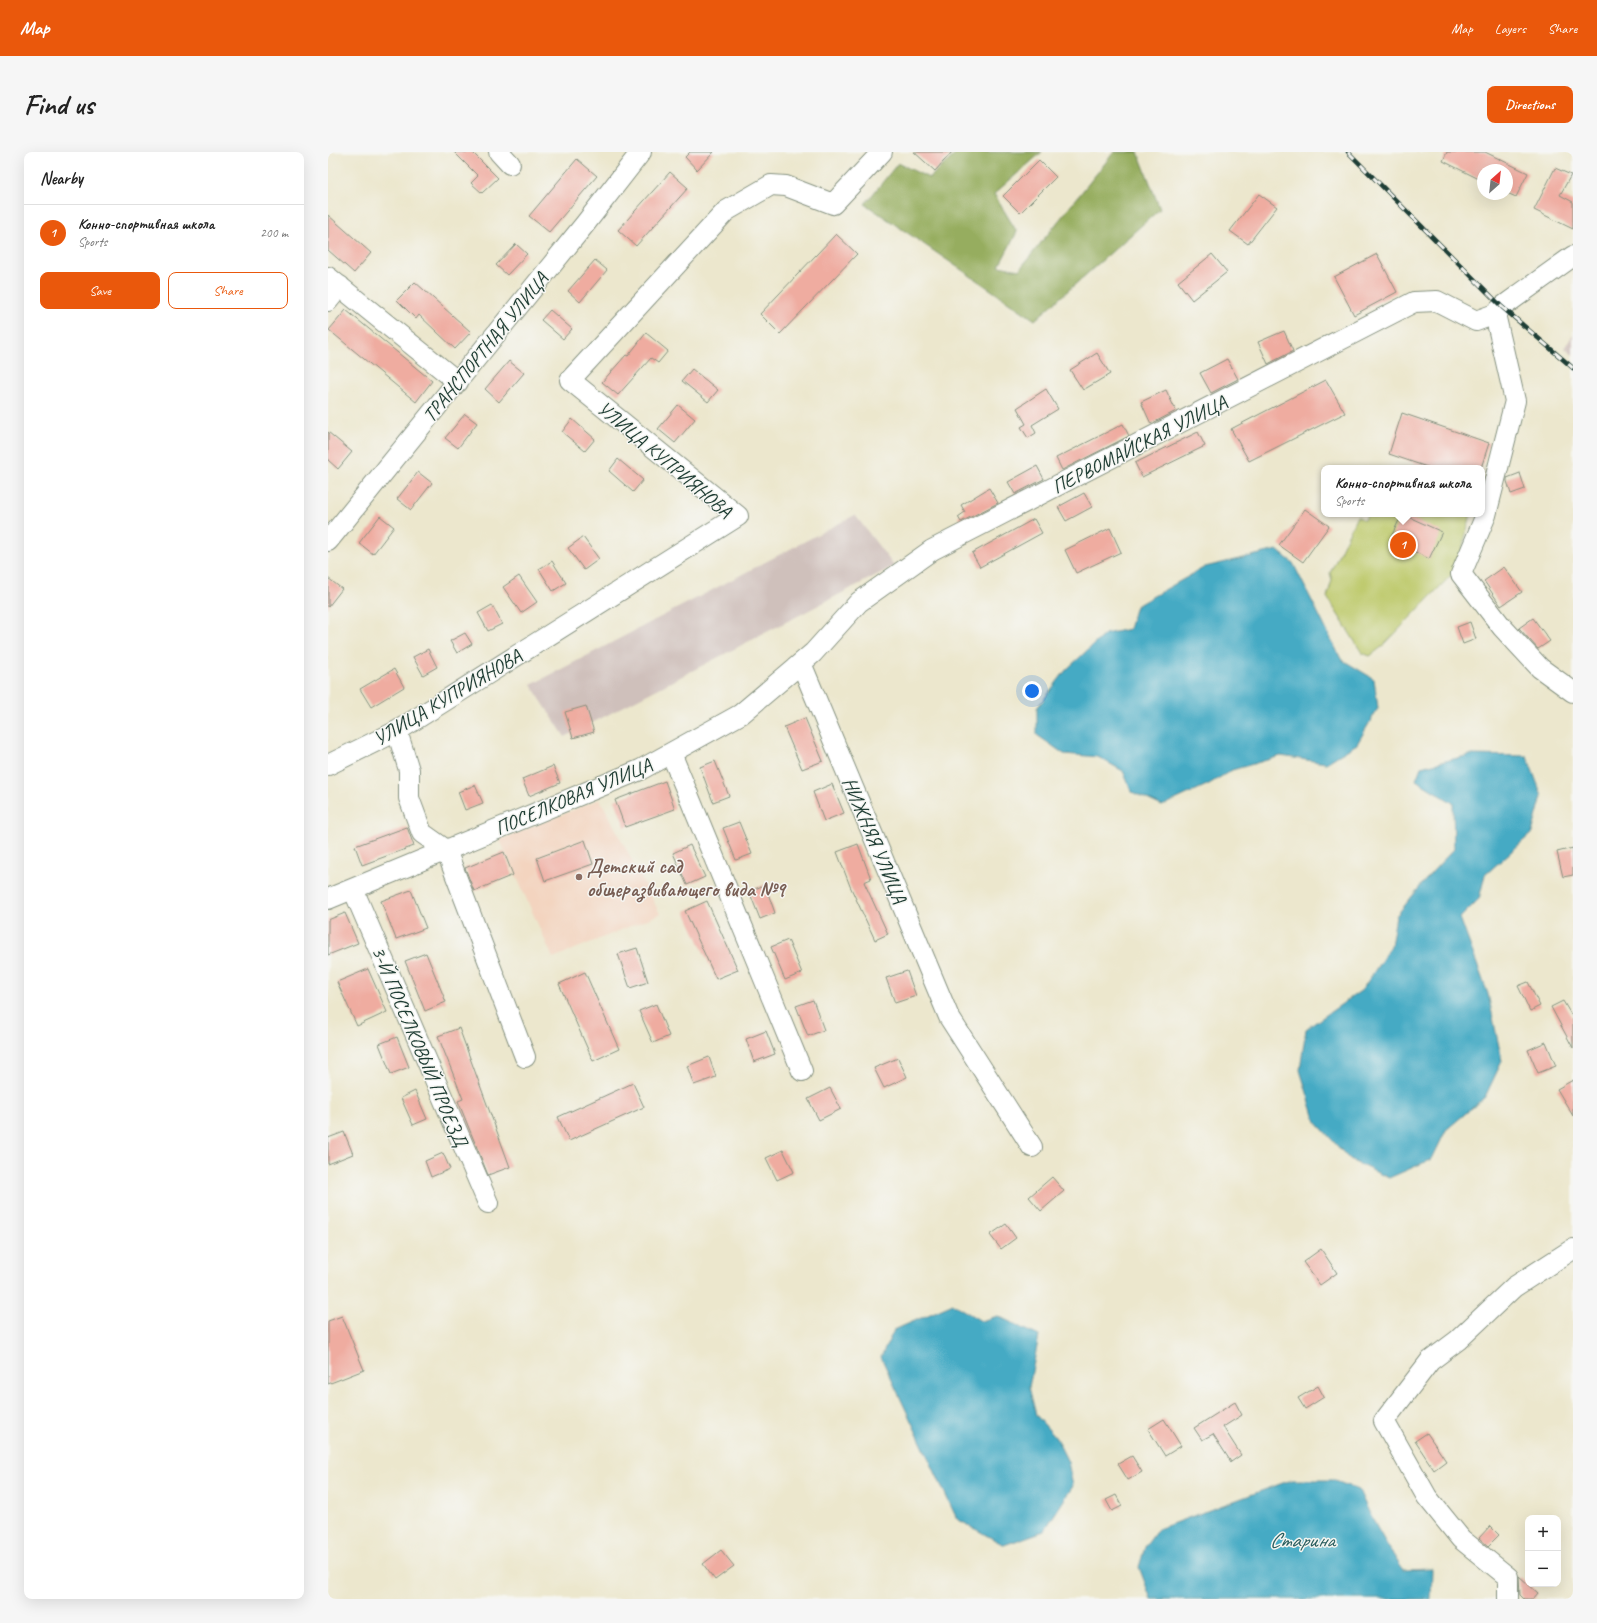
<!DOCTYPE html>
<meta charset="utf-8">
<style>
body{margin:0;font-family:Caveat,sans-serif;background:#f6f6f6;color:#222}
.controls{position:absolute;right:12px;bottom:12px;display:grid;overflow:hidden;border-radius:8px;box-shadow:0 4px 16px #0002}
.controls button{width:36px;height:36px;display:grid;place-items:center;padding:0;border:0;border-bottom:1px solid #e0e0e0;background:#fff;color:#222;font:20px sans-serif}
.compass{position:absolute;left:1149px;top:12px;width:36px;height:36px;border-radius:50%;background:#fff;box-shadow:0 4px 16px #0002;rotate:27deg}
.you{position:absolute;left:704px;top:539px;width:14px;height:14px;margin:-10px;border:3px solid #fff;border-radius:50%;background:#1a73e8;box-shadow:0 0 0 6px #1a73e833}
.badge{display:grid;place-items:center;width:26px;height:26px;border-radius:50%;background:#ea580c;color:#fff;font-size:13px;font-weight:700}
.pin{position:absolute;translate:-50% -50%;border:2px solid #fff;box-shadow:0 1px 4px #0006}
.popup{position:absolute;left:993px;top:313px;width:164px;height:52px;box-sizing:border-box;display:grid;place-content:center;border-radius:8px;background:#fff;filter:drop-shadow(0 1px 3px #0005);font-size:13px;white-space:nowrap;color:#767676}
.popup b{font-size:15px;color:#222}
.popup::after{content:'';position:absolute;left:50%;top:100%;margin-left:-8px;border:8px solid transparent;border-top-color:#fff}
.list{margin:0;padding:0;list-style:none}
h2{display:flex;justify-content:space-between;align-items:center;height:52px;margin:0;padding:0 16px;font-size:17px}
h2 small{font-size:13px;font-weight:400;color:#767676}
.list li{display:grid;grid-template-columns:26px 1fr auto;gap:12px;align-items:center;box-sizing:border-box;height:56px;padding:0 16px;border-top:1px solid #e0e0e0}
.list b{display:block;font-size:15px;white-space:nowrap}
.list p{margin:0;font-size:13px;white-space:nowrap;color:#767676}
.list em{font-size:13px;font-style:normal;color:#767676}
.actions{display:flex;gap:8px;padding:12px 16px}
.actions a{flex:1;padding:9px 0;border:1px solid #ea580c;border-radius:8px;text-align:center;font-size:14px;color:#ea580c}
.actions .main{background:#ea580c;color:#fff}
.map{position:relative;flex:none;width:1245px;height:1447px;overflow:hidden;border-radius:8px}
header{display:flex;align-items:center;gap:24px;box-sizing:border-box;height:56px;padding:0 20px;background:#ea580c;color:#fff}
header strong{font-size:19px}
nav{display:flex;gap:22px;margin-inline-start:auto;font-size:14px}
.intro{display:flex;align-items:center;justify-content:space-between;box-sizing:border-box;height:96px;padding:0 24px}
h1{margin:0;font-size:28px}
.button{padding:10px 18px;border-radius:8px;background:#ea580c;color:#fff;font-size:14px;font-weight:700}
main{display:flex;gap:24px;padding:0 24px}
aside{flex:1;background:#fff;border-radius:8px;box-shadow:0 4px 16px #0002}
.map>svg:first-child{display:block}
.built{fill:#f3d4bf}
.industrial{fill:#cfc0bb}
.green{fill:#bdc96b;stroke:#6e8350}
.forest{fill:#96ad5f;stroke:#5a754a}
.water{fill:#45aac4;stroke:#32747c}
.building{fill:#efaca0}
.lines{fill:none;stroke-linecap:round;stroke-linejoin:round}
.minor-casing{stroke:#869280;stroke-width:22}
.minor{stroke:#fff;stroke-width:20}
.rail-casing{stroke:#1f3d34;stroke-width:4.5}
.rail{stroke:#f6f6f2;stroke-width:3;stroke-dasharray:9;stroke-linecap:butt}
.education-dot{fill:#8d6e63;stroke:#f6f6f2;stroke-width:1.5}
.labels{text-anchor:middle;stroke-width:3;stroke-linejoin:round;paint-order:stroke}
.street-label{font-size:20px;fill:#1f3d34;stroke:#f6f6f2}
.education-label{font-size:20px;font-weight:bold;fill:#785e54;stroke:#f6f6f2;text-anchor:start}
.water-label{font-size:21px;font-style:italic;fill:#2a5e5f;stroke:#f6f6f2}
</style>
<header>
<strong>Map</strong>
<nav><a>Map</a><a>Layers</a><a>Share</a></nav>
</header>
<div class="intro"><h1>Find us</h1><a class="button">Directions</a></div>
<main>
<aside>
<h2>Nearby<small></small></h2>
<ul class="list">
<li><span class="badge">1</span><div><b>Конно-спортивная школа</b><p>Sports</p></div><em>200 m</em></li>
</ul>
<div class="actions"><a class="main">Save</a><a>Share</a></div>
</aside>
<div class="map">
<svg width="1245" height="1447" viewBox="0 0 1245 1447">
<rect width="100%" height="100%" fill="#f6f6f2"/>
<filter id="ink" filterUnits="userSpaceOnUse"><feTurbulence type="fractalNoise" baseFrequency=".025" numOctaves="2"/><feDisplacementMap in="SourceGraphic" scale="8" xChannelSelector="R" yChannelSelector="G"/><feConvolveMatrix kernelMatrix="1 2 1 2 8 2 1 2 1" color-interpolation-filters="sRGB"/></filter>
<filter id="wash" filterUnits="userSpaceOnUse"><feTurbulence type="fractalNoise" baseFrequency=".012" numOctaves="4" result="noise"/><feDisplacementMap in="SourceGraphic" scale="16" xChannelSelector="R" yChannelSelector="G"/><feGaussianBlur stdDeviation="0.9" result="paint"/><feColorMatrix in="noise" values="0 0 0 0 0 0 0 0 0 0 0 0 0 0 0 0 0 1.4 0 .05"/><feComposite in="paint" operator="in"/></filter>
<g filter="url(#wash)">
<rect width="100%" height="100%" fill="#ece7cd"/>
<!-- built -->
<path class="built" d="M272,647L332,762L225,806L172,688Z"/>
<!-- industrial -->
<path class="industrial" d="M1245,182V203L1237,196Z
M527,363L566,414L237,585L203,533Z"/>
<!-- green -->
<path class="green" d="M1040,362H1143L1129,417L1055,494L1042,504L1034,501L999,445L1004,428L1002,421L1029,364L1036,368Z"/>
<!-- forest -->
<path class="forest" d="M630,0H714L666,42L689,80L671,114L691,118L786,0H810L832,57L707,168L537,52L570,11L601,26Z"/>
<!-- water -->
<path class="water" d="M949,398L965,411L1013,507L1046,527L1050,556L1029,592L998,611L953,604L904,618L881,632L834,654L804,640L795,619L770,605L736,602L709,583V556L738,518L777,482L801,477L808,454L877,415Z
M1142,603L1199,604L1214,644L1204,681L1157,723L1151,747L1132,766L1160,842L1174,909L1157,945L1118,978L1104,1007L1061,1026L1022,1008L988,970L972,918L978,877L1034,838L1063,794L1068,764L1104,720L1126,697L1125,651L1088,628L1093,615Z
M625,1152L653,1169L670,1164L711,1184L701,1235L708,1263L728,1286L740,1310L745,1334L716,1379L676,1393L629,1367L553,1205L566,1178Z
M963,1328H1005L1031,1338C1043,1367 1058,1392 1075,1418L1104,1417L1103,1447H823L811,1415L817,1395L830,1377Z"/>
<g id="blocks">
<!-- building -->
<path class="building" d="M126,0H144L170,26L154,41L143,31L150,24Z
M362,0H386L369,18L357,5Z
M586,0H624L607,19Z
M1119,0H1157L1200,21L1188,45L1179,41V18H1155V29L1115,9Z
M249,7L269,24L221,80L201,64Z
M711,8L728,25L692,61L675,44Z
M1227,16L1243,23L1232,43L1245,50V77L1206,58Z
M342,20L360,36L308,94L290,78Z
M931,42L949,55L920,92L902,79Z
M0,63L43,101L26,121L0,98Z
M508,82L529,102L452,182L432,162Z
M188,92L199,102L179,123L168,113Z
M884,102L899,120L864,148L850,130Z
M1049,102L1069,140L1026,163L1006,125Z
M267,108L279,118L252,150L240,139Z
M87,130L143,180L127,197L91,163L88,167L69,148Z
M18,158L104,229L88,250L1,178Z
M222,158L244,177L235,187L213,168Z
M956,179L965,199L940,212L930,190Z
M318,181L340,199L330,211L323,206L290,243L274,230L298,203L300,204Z
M769,201L782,222L755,238L742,218Z
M899,207L910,227L883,241L872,221Z
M181,209L196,221L171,250L157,237Z
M364,217L390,238L380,250L354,229Z
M998,228L1017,261L921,309L903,277Z
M718,237L730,257L704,273L708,281L700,286L693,275L698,272L689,256Z
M838,238L848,259L823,272L813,250Z
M350,253L367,267L347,291L330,277Z
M1074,261L1161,291L1153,316H1102L1061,302Z
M137,262L149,271L130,296L117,286Z
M244,267L267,287L257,299L234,280Z
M795,272L801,284L734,318L728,306Z
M0,280L24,300L10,317L0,308Z
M870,280L877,294L814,325L807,311Z
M290,307L315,328L305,340L281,319Z
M709,314L716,327L687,342L680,330Z
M90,320L104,331L83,358L69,347Z
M1192,321L1197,337L1183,342L1179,329V326Z
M661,336L670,351L633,370L630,365L637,360L633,353Z
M756,341L764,355L738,369L730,355Z
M977,357L1001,374L975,410L951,393Z
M1074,362L1114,380L1101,407L1062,387Z
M52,364L66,375L45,402L31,391Z
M706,367L714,381L652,415L644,401Z
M782,376L793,400L748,421L737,398Z
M255,385L271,407L256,418L240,396Z
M224,409L238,431L225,439L211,417Z
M1176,415L1194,440L1173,454L1156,429Z
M191,424L209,450L193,461L175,435Z
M0,426L14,437L0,455Z
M164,453L174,472L160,479L150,461Z
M1205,466L1222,489L1210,497L1191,476Z
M1142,470L1148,487L1135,492L1129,475Z
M137,481L144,492L129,501L122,489Z
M100,497L109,515L95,523L85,505Z
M66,517L76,535L43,555L32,537Z
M258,554L266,580L245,586L237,560Z
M477,566L495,609L474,617L456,575Z
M387,609L401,644L385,650L372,615Z
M225,614L232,631L201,644L194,627Z
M337,629L347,657L297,675L287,648Z
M504,632L516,661L496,669L485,640Z
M147,633L155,651L137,658L130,640Z
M411,670L424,702L408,708L395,676Z
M79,675L86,694L34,713L27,694Z
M257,688L265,712L217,729L209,706Z
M530,692L543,727L536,730L560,782L547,788L522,734L509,700Z
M362,693L377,725L359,733L345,701Z
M1245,696V723L1235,725L1229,700Z
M176,700L185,723L146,739L137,716Z
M437,733L447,761L432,767L421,739Z
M83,738L98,776L68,787L53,749Z
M379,749L410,818L388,827L357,759Z
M17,761L30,791L0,803V768Z
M460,788L474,821L457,828L443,795Z
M309,796L320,830L302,836L290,802Z
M98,801L118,850L97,859L77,809Z
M40,817L59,860L29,874L9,830Z
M579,819L588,844L567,851L558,826Z
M257,820L291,897L265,909L231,832Z
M1200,830L1212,854L1202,859L1190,834Z
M485,848L496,878L480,884L468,854Z
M1235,849L1245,866V896L1223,855Z
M328,852L341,884L325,891L311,859Z
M131,876L182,1015L160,1023L130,949L135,947L110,884Z
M438,879L447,902L426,910L418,887Z
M69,885L81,915L63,922L51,892Z
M1218,890L1228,914L1210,921L1200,898Z
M381,905L388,925L366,933L359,914Z
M570,906L579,925L556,936L546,916Z
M1245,928V964L1229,937Z
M305,931L316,955L241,989L230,965Z
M502,936L513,957L491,968L480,947Z
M87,939L99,967L85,973L73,946Z
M16,980L25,1002L0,1012V986Z
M455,998L466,1020L449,1028L438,1006Z
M115,1001L122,1017L103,1025L97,1009Z
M724,1025L736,1039L713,1059L701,1045Z
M678,1072L688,1086L673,1097L662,1083Z
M993,1097L1009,1121L992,1133L975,1110Z
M14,1164L36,1218L0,1232V1169Z
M990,1234L996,1245L977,1257L970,1246Z
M907,1250L914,1263L895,1275L913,1303L903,1310L885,1282L874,1288L866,1276Z
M836,1267L853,1294L837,1304L820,1277Z
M1099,1281L1118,1309L1106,1318L1087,1289Z
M804,1304L814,1320L800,1328L790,1312Z
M788,1343L794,1354L784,1359L778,1348Z
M1162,1374L1171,1383L1160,1394L1151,1386Z
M393,1398L406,1414L387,1428L375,1412Z
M1191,1424L1210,1441L1205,1447H1196L1192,1443Z"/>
</g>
</g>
<g filter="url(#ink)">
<use href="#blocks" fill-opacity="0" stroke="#869280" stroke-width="1"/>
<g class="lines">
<!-- minor casing -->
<g class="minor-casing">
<path id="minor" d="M171,0L182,12
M0,125L130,230
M0,149L12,134
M1167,162L1187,249L1158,363L1133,422L1174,475L1212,516L1245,540
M0,389L257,72L313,0
M473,511L621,865L704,995
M69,579L81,618V646L94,681L118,698L197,905
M343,601L474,919
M0,613L69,579L410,364L242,228L398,59L443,33L458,34L505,52L554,0
M25,737L160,1051
M0,747L312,618L413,562L485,501L531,450L604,398L1086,150L1109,149L1148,169L1167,162L1174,155L1245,104
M1180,1447V1425L1133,1387L1099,1345L1056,1269L1102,1209L1130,1188L1186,1135L1245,1097"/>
</g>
<!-- minor -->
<use href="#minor" class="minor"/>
<!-- rail casing -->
<g class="rail-casing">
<path id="rail" d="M1020,0L1174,155L1245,216"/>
</g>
<!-- rail -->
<use href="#rail" class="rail"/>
</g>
</g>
<!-- markers -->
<circle class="education-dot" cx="251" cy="725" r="4"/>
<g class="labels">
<!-- street labels -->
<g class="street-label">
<text transform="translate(157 195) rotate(-51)" y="7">ТРАНСПОРТНАЯ УЛИЦА</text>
<text transform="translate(811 292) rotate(-27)" y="7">ПЕРВОМАЙСКАЯ УЛИЦА</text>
<text transform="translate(337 307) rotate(40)" y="7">УЛИЦА КУПРИЯНОВА</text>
<text transform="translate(119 545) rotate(-31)" y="7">УЛИЦА КУПРИЯНОВА</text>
<text transform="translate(245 644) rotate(-23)" y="7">ПОСЕЛКОВАЯ УЛИЦА</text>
<text transform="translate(547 688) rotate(67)" y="7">НИЖНЯЯ УЛИЦА</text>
<text transform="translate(92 894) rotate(67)" y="7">3-Й ПОСЕЛКОВЫЙ ПРОЕЗД</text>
</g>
<!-- education labels -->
<g class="education-label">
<text x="259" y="721">Детский сад<tspan x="259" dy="23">общеразвивающего вида №9</tspan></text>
</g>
<!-- water labels -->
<g class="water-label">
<text x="974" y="1395">Cтарина</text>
</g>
</g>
</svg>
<div class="controls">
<button>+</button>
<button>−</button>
</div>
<svg class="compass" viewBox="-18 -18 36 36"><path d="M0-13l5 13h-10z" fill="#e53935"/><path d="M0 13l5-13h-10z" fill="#767676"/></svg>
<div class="you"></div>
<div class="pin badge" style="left:1075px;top:393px">1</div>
<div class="popup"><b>Конно-спортивная школа</b>Sports</div>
</div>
</main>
